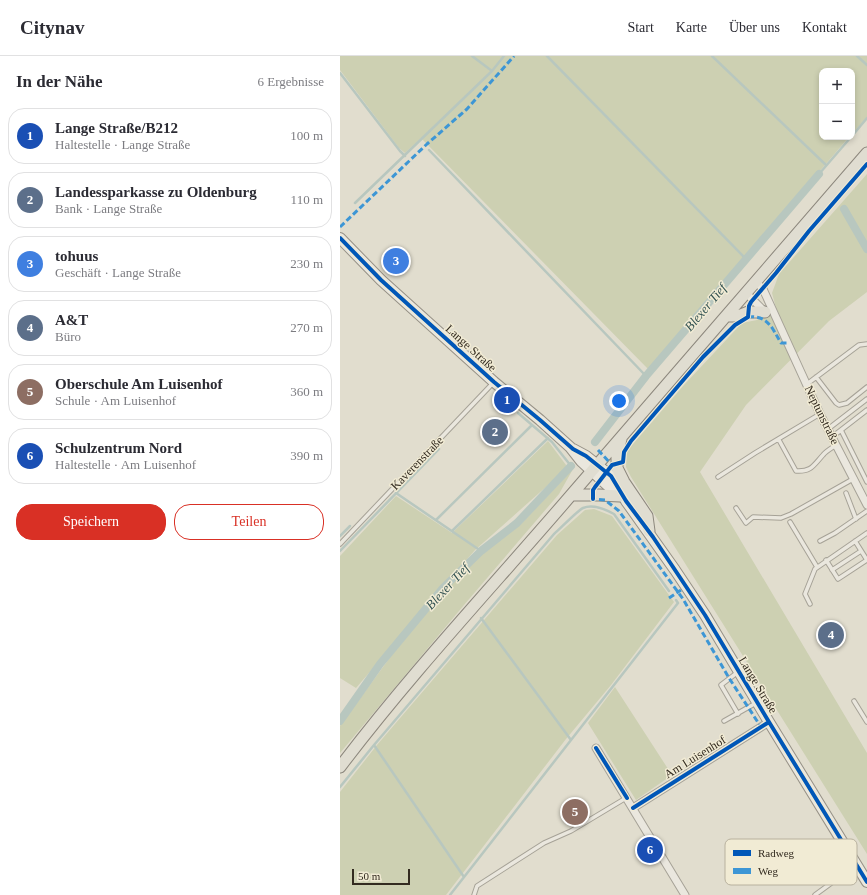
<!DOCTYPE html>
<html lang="de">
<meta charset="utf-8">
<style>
body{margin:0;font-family:"Times New Roman",serif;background:#f2f2f3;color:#2b2b33}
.controls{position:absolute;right:12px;top:12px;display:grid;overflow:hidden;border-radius:8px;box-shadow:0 2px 6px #0003}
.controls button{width:36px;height:36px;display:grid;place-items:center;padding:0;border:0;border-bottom:1px solid #e1e1e2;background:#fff;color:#2b2b33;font:20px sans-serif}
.scale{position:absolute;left:12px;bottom:10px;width:58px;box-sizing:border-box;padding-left:4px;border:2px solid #332b20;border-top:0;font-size:11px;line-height:14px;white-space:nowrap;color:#332b20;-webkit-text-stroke:3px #f1ebd4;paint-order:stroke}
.you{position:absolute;left:279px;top:345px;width:14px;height:14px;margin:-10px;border:3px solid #fff;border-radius:50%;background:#1a73e8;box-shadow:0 0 0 6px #1a73e833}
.badge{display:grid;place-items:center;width:26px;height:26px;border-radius:50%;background:#d93025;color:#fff;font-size:13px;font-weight:700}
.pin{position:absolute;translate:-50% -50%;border:2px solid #fff;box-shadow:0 1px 4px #0006}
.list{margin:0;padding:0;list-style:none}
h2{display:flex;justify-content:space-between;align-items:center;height:52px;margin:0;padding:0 16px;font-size:17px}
h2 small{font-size:13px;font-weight:400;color:#7c7c81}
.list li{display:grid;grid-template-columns:26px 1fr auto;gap:12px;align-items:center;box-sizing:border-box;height:56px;margin:0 8px 8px;padding:0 8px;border:1px solid #e1e1e2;border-radius:16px}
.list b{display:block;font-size:15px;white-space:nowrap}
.list p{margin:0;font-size:13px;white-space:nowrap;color:#7c7c81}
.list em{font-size:13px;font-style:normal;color:#7c7c81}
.actions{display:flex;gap:8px;padding:12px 16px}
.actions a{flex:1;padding:9px 0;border:1px solid #d93025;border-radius:16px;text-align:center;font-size:14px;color:#d93025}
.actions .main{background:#d93025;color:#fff}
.map{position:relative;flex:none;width:527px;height:839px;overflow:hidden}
header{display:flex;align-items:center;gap:24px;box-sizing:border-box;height:56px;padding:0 20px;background:#fff;border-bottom:1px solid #e1e1e2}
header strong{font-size:19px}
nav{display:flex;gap:22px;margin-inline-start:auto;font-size:14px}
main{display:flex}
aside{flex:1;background:#fff}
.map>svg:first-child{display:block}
.green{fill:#cdd0b2}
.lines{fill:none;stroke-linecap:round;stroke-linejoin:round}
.stream{stroke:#b8c7bf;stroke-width:2.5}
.canal{stroke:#b8c7bf;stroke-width:8}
.lane-casing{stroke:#a6a297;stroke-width:5.5}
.street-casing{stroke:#a6a297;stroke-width:9}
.secondary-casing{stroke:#969186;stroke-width:12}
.primary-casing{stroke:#8c877d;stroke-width:13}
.lane{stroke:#eae7de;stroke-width:3.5}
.street{stroke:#eae7de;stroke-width:7}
.secondary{stroke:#eae7de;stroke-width:10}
.primary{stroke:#e0ddd1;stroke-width:11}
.quiet{stroke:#3d96d5;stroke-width:3;stroke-dasharray:6 3;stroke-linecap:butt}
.cycleway-casing{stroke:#f1ebd4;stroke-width:6}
.cycleway{stroke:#0057b8;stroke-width:4}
.labels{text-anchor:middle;stroke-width:3;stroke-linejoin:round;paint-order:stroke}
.street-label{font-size:12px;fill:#332b20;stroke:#f1ebd4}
.water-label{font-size:13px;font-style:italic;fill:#315151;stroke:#f1ebd4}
.key{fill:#f1ebd4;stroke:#b8b19e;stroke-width:1}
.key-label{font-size:11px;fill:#332b20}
</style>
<header>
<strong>Citynav</strong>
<nav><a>Start</a><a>Karte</a><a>Über uns</a><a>Kontakt</a></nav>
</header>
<main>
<aside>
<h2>In der Nähe<small>6 Ergebnisse</small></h2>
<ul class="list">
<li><span class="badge" style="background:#1a4fb4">1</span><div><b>Lange Straße/B212</b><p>Haltestelle · Lange Straße</p></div><em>100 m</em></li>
<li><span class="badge" style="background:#5c6f8a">2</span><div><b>Landessparkasse zu Oldenburg</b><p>Bank · Lange Straße</p></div><em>110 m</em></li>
<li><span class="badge" style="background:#3f7fe0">3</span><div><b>tohuus</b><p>Geschäft · Lange Straße</p></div><em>230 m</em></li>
<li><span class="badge" style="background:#5c6f8a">4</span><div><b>A&amp;T</b><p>Büro</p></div><em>270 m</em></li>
<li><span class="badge" style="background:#8d6e63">5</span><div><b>Oberschule Am Luisenhof</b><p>Schule · Am Luisenhof</p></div><em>360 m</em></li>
<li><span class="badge" style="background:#1a4fb4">6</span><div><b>Schulzentrum Nord</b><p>Haltestelle · Am Luisenhof</p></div><em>390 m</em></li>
</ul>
<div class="actions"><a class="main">Speichern</a><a>Teilen</a></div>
</aside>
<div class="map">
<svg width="527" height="839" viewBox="0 0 527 839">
<rect width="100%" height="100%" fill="#e1ddce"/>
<!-- green -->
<path class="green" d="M0,0H527V61L512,78V15H482V81H509L309,314L81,82L65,97L59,92L0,14Z
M527,118V236L489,265L406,349L360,416L527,697V798L291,421L286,411L287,395L344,329L402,267L417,264L436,252L432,237L439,218Z
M208,385L226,409L225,414L135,494L16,632L0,622V500L56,440L112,477Z
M233,413L219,438L124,549L0,697V670L51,600L104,536L140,499L181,468Z
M254,453L272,460L334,546L271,629L226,683L106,839H0V736L37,689L217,479L245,454Z
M275,631L332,719L296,744L248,667Z"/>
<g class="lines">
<!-- stream -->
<path class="stream" d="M132,0L152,15
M207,0L406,203
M372,0L486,109
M517,0L527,9
M0,17L60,95L65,100
M512,80L527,62
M89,94L306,320
M479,118L511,81
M15,147L152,15L164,0
M178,357L212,386L231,410
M56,437L141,495
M96,464L192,369
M112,475L208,382
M0,480L10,470
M0,495L99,393
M141,562L231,684
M34,689L124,821
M0,731L34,689L214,478C220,473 238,454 243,452C253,448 265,453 274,458L329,535
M110,839L338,547L336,544"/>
<!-- canal -->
<path class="canal" d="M504,153L527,193
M255,386L306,320L479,118
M0,665L40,608L103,532L141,495L177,467L231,410"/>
<!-- lane casing -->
<g class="lane-casing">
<path id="lane" d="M476,321L496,347L499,349L507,347L527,331
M467,328L519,289L527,288
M488,373L527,343
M501,374L527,426
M492,381L527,354
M439,384L456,415C471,416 473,410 483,399C486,395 492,392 496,389
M378,421L415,397L480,358
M506,437L516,463
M396,452L406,467L413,461L441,462L451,458L513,423
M450,466L477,511
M480,485L495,477L527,455
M0,488L154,326
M486,504L498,523L527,504L515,485
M492,514L521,495
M470,548L465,538L475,513L527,477
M514,645L527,666
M398,658L381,629L398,616
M384,665L416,647
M134,839L137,830L204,787L231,775L286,742
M475,839L516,809"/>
</g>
<!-- street casing -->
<g class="street-casing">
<path id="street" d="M416,226L423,233L480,358L527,449
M406,237L426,257
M256,692L345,839
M293,752L429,666"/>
</g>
<!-- secondary casing -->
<g class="secondary-casing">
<path id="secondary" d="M0,182L41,224L154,326L200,364L230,391L241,405L278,439
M233,393L246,400L271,420L286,445L335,514L365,559L429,666L527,826"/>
</g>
<!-- primary casing -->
<g class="primary-casing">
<path id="primary" d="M387,260H398L408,256H425
M281,383L277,399V412L284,426L307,460L309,475
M232,439H259L280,440
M0,711C72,616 154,529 232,438C330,324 429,211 527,97"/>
</g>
<!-- lane -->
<use href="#lane" class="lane"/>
<!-- street -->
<use href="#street" class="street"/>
<!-- secondary -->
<use href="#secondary" class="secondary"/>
<!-- primary -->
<use href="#primary" class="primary"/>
<!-- quiet -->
<path class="quiet" d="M0,171L87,88L127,53L174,0
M408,261C428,259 432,272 441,287H448
M258,394L272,409
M253,440V443L265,444L279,455L343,543L389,622L421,671
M329,542L341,534"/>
<!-- cycleway casing -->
<g class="cycleway-casing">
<path id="cycleway" d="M0,182L41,224L154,326L200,364L233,393L246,400L271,420L286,445L313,481L365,559L429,666L527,826
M253,443V434L255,431L272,409L283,406L284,396L291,385L363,301L395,269L408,261L409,250L411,246L436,217L469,175L527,108
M256,692L287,742
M293,752L429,666"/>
</g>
<!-- cycleway -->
<use href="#cycleway" class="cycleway"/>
</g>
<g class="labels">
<!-- street labels -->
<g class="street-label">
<text transform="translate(131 292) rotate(42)" y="4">Lange Straße</text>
<text transform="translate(482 359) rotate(64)" y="4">Neptunstraße</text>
<text transform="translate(77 407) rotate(-46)" y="4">Kaverenstraße</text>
<text transform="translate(418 629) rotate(59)" y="4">Lange Straße</text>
<text transform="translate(355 701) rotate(-32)" y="4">Am Luisenhof</text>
</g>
<!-- water labels -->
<g class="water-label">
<text transform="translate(365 251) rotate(-50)" y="5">Blexer Tief</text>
<text transform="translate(107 530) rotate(-47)" y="5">Blexer Tief</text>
</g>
</g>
<!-- legend -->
<rect x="385" y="783" width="132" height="46" rx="6" class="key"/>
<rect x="393" y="794" width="18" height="6" fill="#0057b8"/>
<rect x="393" y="812" width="18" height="6" fill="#3d96d5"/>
<g class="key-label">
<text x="418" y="801">Radweg</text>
<text x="418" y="819">Weg</text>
</g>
</svg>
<div class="controls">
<button>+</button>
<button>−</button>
</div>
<div class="scale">50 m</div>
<div class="you"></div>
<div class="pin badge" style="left:167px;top:344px;background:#1a4fb4">1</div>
<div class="pin badge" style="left:155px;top:376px;background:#5c6f8a">2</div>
<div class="pin badge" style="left:56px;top:205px;background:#3f7fe0">3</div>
<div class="pin badge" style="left:491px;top:579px;background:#5c6f8a">4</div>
<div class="pin badge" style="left:235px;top:756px;background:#8d6e63">5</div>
<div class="pin badge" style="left:310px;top:794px;background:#1a4fb4">6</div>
</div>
</main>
